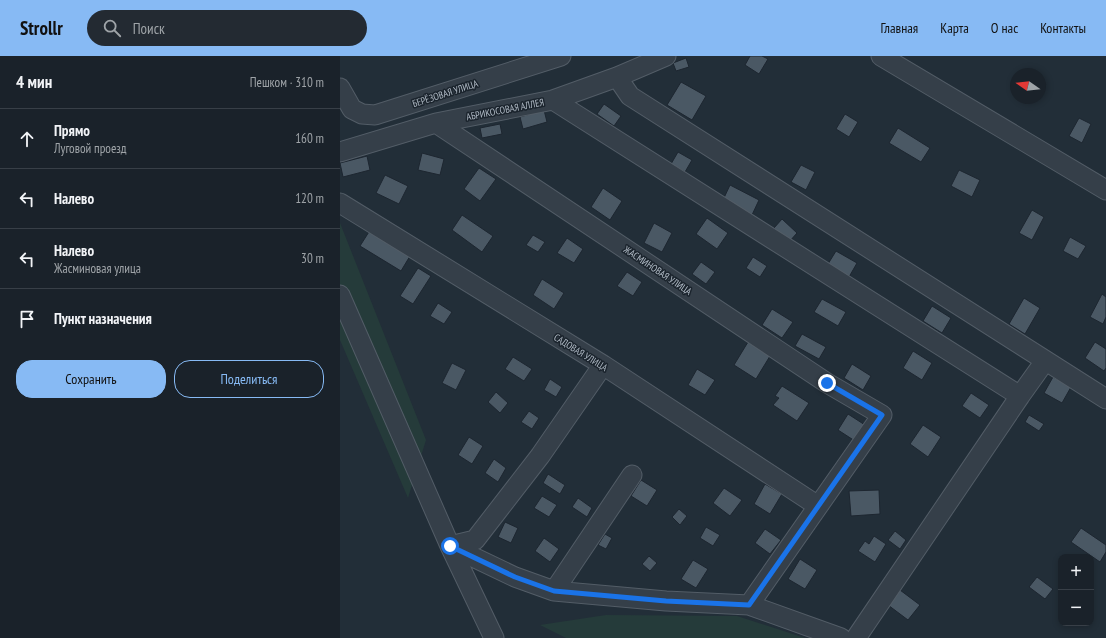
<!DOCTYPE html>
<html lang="ru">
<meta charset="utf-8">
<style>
body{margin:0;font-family:"PT Sans Narrow",sans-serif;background:#232a32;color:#f1f3f6}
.controls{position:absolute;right:12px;bottom:12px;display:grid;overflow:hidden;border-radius:8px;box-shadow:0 2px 6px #0003}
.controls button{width:36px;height:36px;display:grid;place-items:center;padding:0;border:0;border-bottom:1px solid #383f47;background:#1a222a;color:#f1f3f6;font:20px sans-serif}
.compass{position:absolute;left:670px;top:12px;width:36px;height:36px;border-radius:50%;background:#1a222a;box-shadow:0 2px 6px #0003;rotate:284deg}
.stop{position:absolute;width:12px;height:12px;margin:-9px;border:3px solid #1a73e8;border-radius:50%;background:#fff}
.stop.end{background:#1a73e8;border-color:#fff;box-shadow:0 1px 4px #0008}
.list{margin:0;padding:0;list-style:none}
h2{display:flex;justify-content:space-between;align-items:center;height:52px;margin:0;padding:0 16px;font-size:17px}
h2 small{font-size:13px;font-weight:400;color:#9fa4a8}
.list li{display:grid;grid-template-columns:26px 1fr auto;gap:12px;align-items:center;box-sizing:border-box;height:60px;padding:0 16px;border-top:1px solid #383f47}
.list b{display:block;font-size:15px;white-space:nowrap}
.list p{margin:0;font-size:13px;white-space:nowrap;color:#9fa4a8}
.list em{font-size:13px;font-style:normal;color:#9fa4a8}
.actions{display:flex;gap:8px;padding:12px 16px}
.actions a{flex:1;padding:9px 0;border:1px solid #87baf4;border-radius:16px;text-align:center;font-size:14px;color:#87baf4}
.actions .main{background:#87baf4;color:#111}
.icon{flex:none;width:22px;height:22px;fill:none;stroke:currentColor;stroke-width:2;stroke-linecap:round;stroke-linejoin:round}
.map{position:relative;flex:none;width:766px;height:582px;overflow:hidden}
header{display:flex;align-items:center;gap:24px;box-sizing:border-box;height:56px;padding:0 20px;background:#87baf4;color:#111}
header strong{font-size:19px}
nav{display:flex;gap:22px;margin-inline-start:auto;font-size:14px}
.search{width:280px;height:36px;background:#232a32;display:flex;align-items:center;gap:10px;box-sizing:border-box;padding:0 14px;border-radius:22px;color:#9fa4a8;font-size:15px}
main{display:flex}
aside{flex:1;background:#1a222a}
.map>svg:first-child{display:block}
.green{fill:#253b3a}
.building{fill:#4a5864;stroke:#1d2630}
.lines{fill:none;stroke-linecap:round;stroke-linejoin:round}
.minor-casing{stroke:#535d67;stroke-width:21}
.minor{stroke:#353f49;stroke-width:19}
.route{stroke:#1a73e8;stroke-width:5}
.labels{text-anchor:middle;stroke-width:3;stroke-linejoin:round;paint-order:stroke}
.street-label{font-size:10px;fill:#b0bac5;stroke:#1b242d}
</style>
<header>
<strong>Strollr</strong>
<div class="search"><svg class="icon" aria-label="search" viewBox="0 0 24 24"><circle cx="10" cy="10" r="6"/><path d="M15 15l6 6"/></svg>Поиск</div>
<nav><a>Главная</a><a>Карта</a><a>О нас</a><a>Контакты</a></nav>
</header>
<main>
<aside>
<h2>4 мин<small>Пешком · 310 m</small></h2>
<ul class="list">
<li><svg class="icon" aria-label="ahead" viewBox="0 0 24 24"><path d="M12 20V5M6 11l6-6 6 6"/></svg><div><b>Прямо</b><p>Луговой проезд</p></div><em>160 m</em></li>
<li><svg class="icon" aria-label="left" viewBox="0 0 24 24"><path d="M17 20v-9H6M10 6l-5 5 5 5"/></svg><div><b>Налево</b></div><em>120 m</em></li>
<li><svg class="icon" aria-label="left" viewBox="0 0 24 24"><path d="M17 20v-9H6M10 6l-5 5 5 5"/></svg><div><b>Налево</b><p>Жасминовая улица</p></div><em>30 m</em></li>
<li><svg class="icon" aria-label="arrive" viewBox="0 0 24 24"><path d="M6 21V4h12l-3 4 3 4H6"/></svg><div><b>Пункт назначения</b></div></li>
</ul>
<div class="actions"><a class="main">Сохранить</a><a>Поделиться</a></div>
</aside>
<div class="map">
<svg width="766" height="582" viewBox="0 0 766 582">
<rect width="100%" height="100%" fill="#222e38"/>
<!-- green -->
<path class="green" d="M0,167L86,384L68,442L0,284Z
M266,559L397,560L465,582H226L200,569Z"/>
<!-- building -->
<path class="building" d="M410,0H422L428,3L419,18L405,9Z
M346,2L349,11L336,15L333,7Z
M676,24V36L671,34Z
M700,25L706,28L700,39Z
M341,26L366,40L352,64L327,49Z
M264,48L281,60L274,70L257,58Z
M204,54L207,66L183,73L180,61Z
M505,58L518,66L509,81L496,73Z
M739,62L751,68L742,87L729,80Z
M160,68L162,78L142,82L140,72Z
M558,72L590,92L581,106L549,87Z
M338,96L352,104L345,116L331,108Z
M82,97L104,103L100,119L78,114Z
M27,100L30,114L3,121L0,107Z
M461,109L475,116L466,134L451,126Z
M139,112L156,123L140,145L124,133Z
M619,114L640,124L632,141L611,130Z
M45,119L68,130L59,148L36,137Z
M390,129L419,144L412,159L383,144Z
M263,132L282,145L270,164L251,151Z
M692,154L704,161L692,184L679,177Z
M122,159L153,180L142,196L112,174Z
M367,162L388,177L377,193L356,178Z
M442,163L457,177L449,186L434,172Z
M314,167L332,177L322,196L304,187Z
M32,171L73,195L61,215L20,190Z
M193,179L205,186L198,196L186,189Z
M730,181L746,190L738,203L723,195Z
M227,182L243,193L234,207L217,197Z
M496,195L517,207L509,221L488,208Z
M413,201L427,210L420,221L406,212Z
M361,206L375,216L366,228L352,218Z
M78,212L91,220L73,248L60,240Z
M287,216L302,226L293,240L277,230Z
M202,223L224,237L214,253L193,239Z
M762,238L766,241V261L763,268L750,261Z
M684,242L700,252L685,278L669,268Z
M482,243L506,256L498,270L474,256Z
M98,247L112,256L104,268L90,260Z
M592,250L611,262L602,277L583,265Z
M432,253L453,266L442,282L422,269Z
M462,278L486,291L479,303L455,290Z
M408,286L430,300L416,323L394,309Z
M755,286L766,293V312L764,315L745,302Z
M573,295L592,307L582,324L563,312Z
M173,301L192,313L184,325L165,313Z
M112,307L126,314L116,334L102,327Z
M512,308L531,320L523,334L504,322Z
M357,313L375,324L365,339L348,329Z
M713,321L731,331L722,347L704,337Z
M210,323L222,331L216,341L204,334Z
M442,330L469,347L457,365L433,349L439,342L435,340Z
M156,336L168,347L160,357L148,346Z
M631,337L649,349L640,362L622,350Z
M189,355L199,362L192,373L181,366Z
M508,358L525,369L515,385L498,374Z
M689,359L704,368L699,375L685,366Z
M583,369L601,381L588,401L570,388Z
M129,381L143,390L132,408L118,399Z
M154,403L166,412L158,426L145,417Z
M208,418L225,429L220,438L203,427Z
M301,424L317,434L307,450L291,440Z
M425,428L442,438L430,458L414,448Z
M384,432L402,444L390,460L373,447Z
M539,434L540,458L511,460L509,435Z
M202,440L217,449L209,461L194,452Z
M238,442L252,452L247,461L232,451Z
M339,453L347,460L340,469L332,461Z
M165,466L178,472L171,487L158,481Z
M366,471L380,479L373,490L360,482Z
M741,472L766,489V496L760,506L731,486Z
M425,473L441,484L430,498L415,487Z
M555,475L566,484L560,493L548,484Z
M265,478L272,482L266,493L258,489Z
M534,480L546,488L535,506L518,495L525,485L529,488Z
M204,482L219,493L210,506L195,495Z
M309,500L317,507L310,515L302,508Z
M460,503L477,514L465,533L448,523Z
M353,504L368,513L356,532L341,523Z
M697,521L713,533L705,543L689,531Z
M560,534L580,549L568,564L548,549Z"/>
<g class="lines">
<!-- minor casing -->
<g class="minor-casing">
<path id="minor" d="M541,0L766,134
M277,21L290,40L766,343
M0,32L12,53L22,58L35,59L221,0
M213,44L680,340
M96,67L487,327L542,359L409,549
M0,96L96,67L213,44L277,21L326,0
M0,147L263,309L478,450
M0,239L110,490L154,582
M110,490L175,521L214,535L326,545L409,549L501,582
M110,490L135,484L200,400L263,309
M214,535L292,419
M516,582L680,340L705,305"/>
</g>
<!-- minor -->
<use href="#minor" class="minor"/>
</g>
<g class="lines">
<!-- route -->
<path class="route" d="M110,490L175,521L214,535L326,545L409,549L542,359L487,327"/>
</g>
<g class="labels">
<!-- street labels -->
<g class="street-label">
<text transform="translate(105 37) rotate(-18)" y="4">БЕРЁЗОВАЯ УЛИЦА</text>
<text transform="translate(165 53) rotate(-11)" y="4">АБРИКОСОВАЯ АЛЛЕЯ</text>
<text transform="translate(318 214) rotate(34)" y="4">ЖАСМИНОВАЯ УЛИЦА</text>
<text transform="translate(241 296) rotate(32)" y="4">САДОВАЯ УЛИЦА</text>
</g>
</g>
</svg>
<div class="controls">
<button>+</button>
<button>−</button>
</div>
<svg class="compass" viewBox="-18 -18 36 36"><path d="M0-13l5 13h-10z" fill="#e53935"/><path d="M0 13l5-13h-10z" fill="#9fa4a8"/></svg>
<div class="stop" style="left:110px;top:490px"></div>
<div class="stop end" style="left:487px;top:327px"></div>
</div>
</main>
